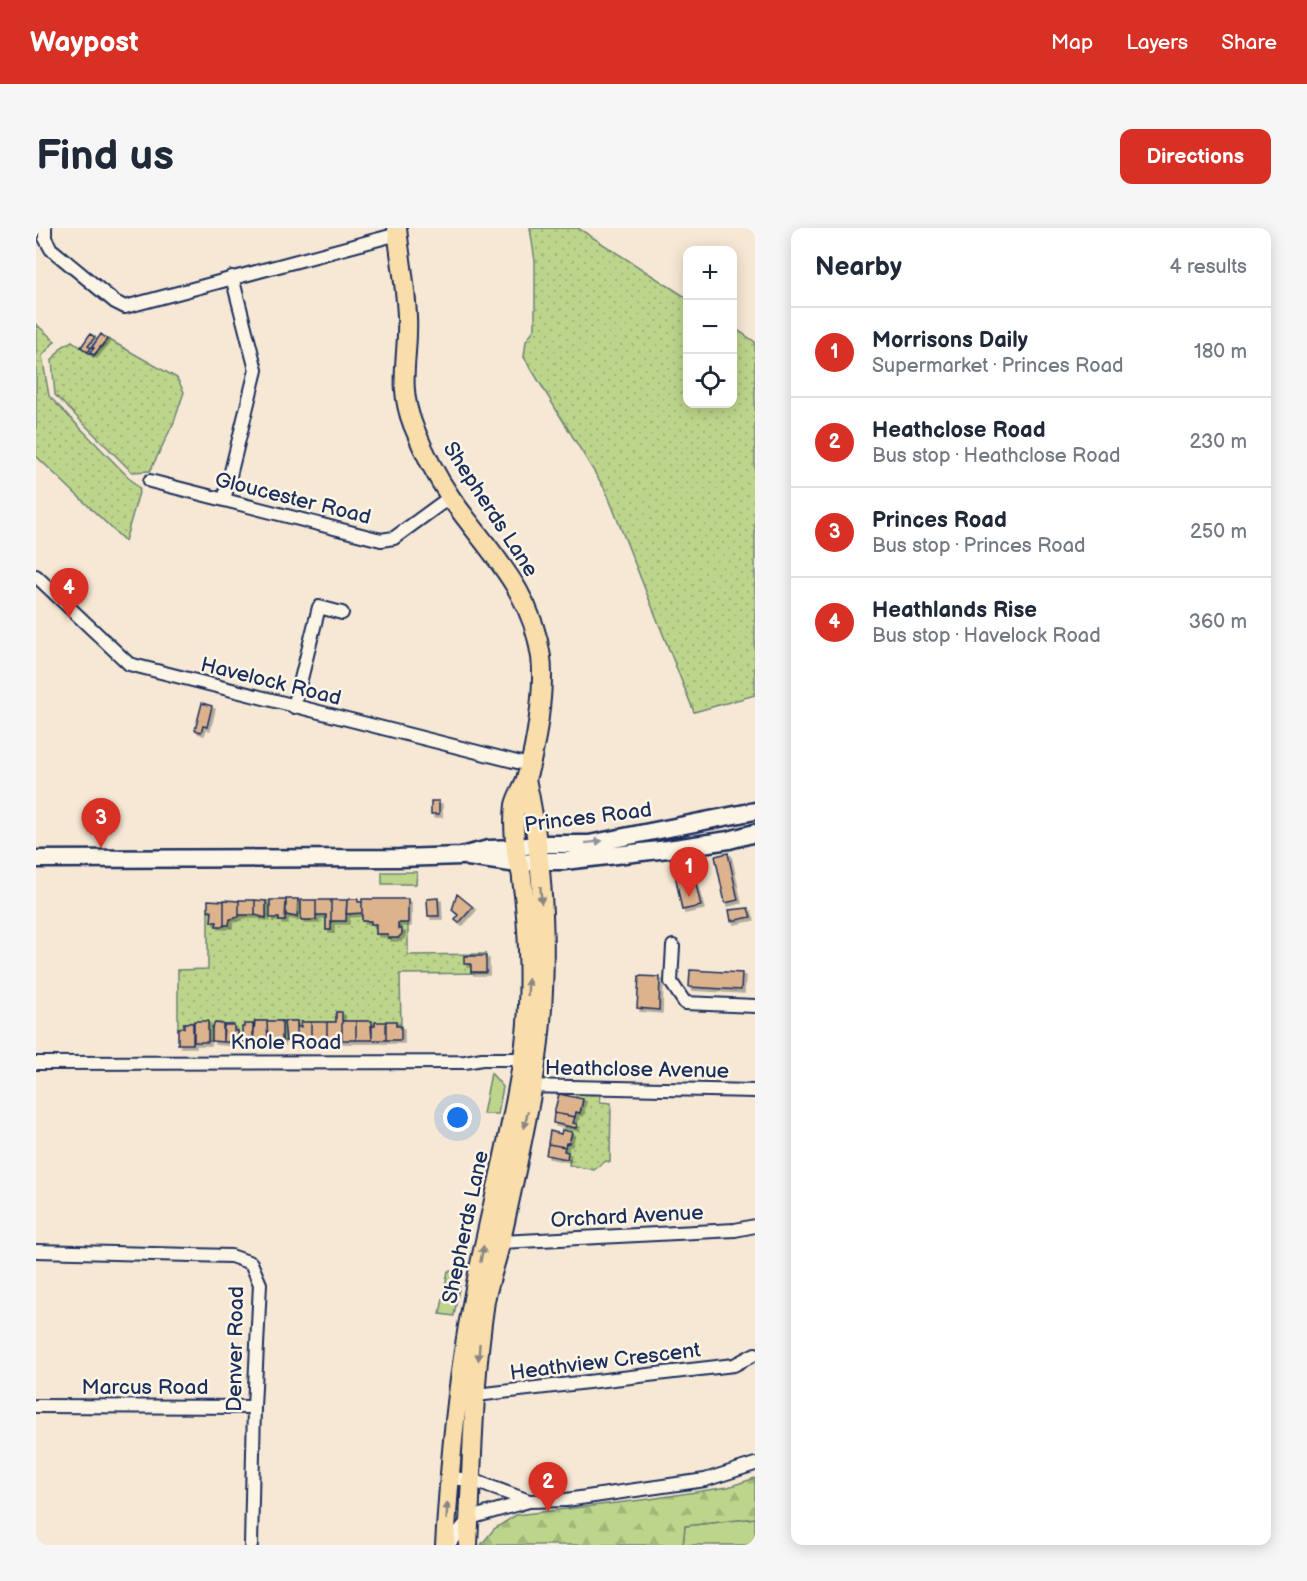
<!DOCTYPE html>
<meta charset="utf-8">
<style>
body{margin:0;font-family:"Balsamiq Sans",sans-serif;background:#f6f6f7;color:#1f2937}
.controls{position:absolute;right:18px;top:18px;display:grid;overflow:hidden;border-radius:12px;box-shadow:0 3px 15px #0003}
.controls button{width:54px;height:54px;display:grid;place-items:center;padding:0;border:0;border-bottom:2px solid #e0e1e3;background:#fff;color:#1f2937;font:30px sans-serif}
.you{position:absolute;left:422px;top:890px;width:21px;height:21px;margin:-15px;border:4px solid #fff;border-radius:50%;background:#1a73e8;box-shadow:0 0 0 9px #1a73e833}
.badge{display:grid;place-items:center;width:39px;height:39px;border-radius:50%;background:#d93025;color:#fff;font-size:20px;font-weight:700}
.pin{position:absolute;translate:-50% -50px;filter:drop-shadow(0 2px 3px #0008)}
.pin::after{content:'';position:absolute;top:32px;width:21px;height:18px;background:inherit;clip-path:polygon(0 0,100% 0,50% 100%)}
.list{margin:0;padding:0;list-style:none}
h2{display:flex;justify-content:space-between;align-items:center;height:78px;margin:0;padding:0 24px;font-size:26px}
h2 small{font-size:20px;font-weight:400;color:#747a83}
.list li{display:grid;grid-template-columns:39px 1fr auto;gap:18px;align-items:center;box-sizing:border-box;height:90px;padding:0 24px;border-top:2px solid #e0e1e3}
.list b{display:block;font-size:22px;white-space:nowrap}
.list p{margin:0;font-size:20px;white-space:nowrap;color:#747a83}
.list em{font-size:20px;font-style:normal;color:#747a83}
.icon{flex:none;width:33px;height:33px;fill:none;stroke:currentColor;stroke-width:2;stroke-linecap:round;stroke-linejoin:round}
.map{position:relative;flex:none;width:719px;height:1317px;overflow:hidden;border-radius:12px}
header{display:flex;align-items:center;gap:36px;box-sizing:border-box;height:84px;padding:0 30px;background:#d93025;color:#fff}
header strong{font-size:28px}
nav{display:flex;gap:33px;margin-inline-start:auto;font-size:21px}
.intro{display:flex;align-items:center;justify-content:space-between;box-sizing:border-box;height:144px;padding:0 36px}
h1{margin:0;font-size:42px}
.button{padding:15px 27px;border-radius:12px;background:#d93025;color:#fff;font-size:21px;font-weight:700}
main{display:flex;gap:36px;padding:0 36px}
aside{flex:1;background:#fff;border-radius:12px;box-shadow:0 3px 15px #0003}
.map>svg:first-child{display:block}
.grass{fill:#bdd58b;stroke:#6c8274;stroke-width:1.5}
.forest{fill:url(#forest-firs);stroke:#6c8274;stroke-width:1.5}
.park{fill:url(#park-dots);stroke:#6c8274;stroke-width:1.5}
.building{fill:#ddb38e;stroke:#1b2f5e;stroke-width:1.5;filter:url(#shadow)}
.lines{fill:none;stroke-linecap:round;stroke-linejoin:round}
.minor-casing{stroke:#1b2f5e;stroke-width:16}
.secondary-casing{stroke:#1b2f5e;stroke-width:21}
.primary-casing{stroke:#1b2f5e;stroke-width:22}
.minor{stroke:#fcf5e5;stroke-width:12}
.secondary{stroke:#fcf5e5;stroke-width:16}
.primary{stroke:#f9deab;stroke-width:18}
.oneway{fill:#8c92a2}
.oneway2{fill:#8a8684}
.labels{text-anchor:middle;stroke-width:5;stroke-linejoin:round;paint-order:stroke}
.street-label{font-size:21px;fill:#1b2f5e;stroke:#fcf5e5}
</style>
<header>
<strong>Waypost</strong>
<nav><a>Map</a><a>Layers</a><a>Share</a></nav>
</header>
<div class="intro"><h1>Find us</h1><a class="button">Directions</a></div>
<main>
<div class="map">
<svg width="719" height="1317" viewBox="0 0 719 1317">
<defs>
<pattern id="forest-firs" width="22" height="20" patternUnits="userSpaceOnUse" patternTransform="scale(1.5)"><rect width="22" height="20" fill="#bdd58b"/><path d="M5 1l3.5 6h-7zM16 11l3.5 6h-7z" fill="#a2b77a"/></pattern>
<pattern id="park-dots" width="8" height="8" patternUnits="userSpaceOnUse" patternTransform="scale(1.5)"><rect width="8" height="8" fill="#bdd58b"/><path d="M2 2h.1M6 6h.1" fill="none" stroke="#a2b77a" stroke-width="1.8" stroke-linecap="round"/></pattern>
<filter id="shadow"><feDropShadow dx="3" dy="3" stdDeviation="0" flood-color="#0004"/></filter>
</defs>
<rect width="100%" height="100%" fill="#f6e8d4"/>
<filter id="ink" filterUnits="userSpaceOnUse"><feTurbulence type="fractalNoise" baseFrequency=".0167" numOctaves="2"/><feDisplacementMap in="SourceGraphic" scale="12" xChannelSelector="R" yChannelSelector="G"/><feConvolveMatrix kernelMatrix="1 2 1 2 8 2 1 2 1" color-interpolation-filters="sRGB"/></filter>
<g filter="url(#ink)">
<!-- grass -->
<path class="grass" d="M346,644H381L380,656H346Z
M455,845L467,859L462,886H447Z
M412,1043L426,1044L418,1088L404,1086Z
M719,1290V1317H647L649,1298Z"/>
<!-- forest -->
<path class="forest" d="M719,1250V1290L649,1298L647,1317H445L458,1301L480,1287L614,1271L692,1259Z"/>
<!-- park -->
<path class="park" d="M494,0H542L651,70L652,176H696L697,99L719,114V467L658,484L570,263L488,129L490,113L499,100V33Z
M0,96L19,113L6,128L13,168L104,261L89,313L0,228Z
M72,111L141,150L148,164L138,194L114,243L96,244L19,167L16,132L26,119L36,113L58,129Z
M262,672H265V692H280V687H290V702H295V693H310V686L326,685V693H335L340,696V706H352V710H362L364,706L362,695H372V727L450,726L428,728L435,736V744L450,745L364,746L365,798H360V793C351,793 345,798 335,798V793H306L300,784V794H265V799H261V793H248L250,813H246V793H219V804H217V796L206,814H202V803H198L197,797H189L187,800L185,795H179L176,800V813H172V793L148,795V800H142V742L172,741V683H176L175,694H181V698L193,697L194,691H198L203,687H224L225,690H230V673H234L243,693H249L250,687L261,689Z
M541,865L565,866L564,874L575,875L574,934L570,933L558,942L533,937L534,932L531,931L532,924L528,923L530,915H533L536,905L528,903L529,898L540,900L541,896L537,895L540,884L544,885L547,872L540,870Z"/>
<!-- building -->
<path class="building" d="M54,106L59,109L52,118L55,120L52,124L45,119Z
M65,106L71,111L58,127L54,125L58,120L56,119Z
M166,475L176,478L171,499L167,498L165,504L159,502Z
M395,573H403V586H395Z
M692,625L702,672L689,675L679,628Z
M657,643L665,678L646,682L639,646Z
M421,666L437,679L423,695L419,692L422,687L416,682Z
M402,670L403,688H392L391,671Z
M250,671H262L261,689L250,687Z
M314,671H322V674H326V685L310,686L311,672Z
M326,671H372V695H362V701H366V706L362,710H352V706H340V696H335V693H326Z
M172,672L188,673V698H180L181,694H175L176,683H172Z
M188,672L203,673V689L194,691L193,697H188Z
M203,672H219V687H203Z
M219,672L230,673V690L219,687Z
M234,672H250L249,693H243V690H234Z
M265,672H280V692H265Z
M280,672H295V702H290V687H280Z
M295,672H311L310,693H295Z
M712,680L715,689L695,693L693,682Z
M428,728H450V744H435V736H428Z
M654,742L706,745L705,762L653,759Z
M603,748L624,749L623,782L601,780Z
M300,784H306V812H291V794H300Z
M158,793H172V814H158Z
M219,793H231L232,814H217Z
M231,793H246V814H232Z
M248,793H261V813H250Z
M306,793H320V812H306Z
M320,793H336V812H320Z
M350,793H360V798H365V812H350Z
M265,794H275V812H261V799H265Z
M275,794H291V812H275Z
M339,794H350V812H336L335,798H339Z
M148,795H157V816H142V800H148Z
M179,795L187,796V814L176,813V800Z
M208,796H217V814H206V799H208Z
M188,797H198V803H202V814H187Z
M523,866L547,871L544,885L540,884L539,889L518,885Z
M518,885L539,889L537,895L541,896L540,900L517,895Z
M526,902L536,904L533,915H530L529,919L512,916L514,903L525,906Z
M512,916L529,919L528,923L532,924L531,931L510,927Z"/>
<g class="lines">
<!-- minor casing -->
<g class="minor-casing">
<path id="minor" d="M9,0V10L15,21L79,74L89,79L362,6
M114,253L345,312L358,310L414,269
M188,272L220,142L196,49
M0,348L93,436L493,537
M258,479L283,379L306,385
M637,718L635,754L649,775L719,778
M0,835L429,834L446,831H493
M489,858L719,863
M465,1014L699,1002L719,998
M0,1023L195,1028L215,1035L224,1056L218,1179L215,1317
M432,1168L698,1137L719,1126
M0,1178L218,1179
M414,1250L436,1252L493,1273
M412,1317L434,1290L493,1273L530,1272L669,1252L719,1236"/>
</g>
<!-- secondary casing -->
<g class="secondary-casing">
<path id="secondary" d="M432,629L482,636L504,633H528L632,621L693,612L719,605
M0,631L363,630L425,628L453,621L480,620L500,616H553L719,583"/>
</g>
<!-- primary casing -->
<g class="primary-casing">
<path id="primary" d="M361,0C364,30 370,59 371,89C373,129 361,156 377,197C387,222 400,248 415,270C452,323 496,362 505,429C509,462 500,520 490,551C487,560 481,568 479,577C477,592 479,616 481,631C483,638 486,644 486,651C493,701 495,766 489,816C477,902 453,986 437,1071C421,1152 414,1235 409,1317
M432,1317C436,1236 437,1154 449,1073C453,1052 461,1032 465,1012C476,962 487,912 496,861C514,765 511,646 490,551"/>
</g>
<!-- minor -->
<use href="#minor" class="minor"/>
<!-- secondary -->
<use href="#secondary" class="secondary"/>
<!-- primary -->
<use href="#primary" class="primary"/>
</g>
<!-- one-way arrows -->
<defs><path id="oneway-solid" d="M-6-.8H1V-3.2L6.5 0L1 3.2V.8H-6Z" transform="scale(1.5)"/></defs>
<use class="oneway" href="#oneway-solid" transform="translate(558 614) rotate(-7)"/>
<g class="oneway2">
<use href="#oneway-solid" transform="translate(505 667) rotate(86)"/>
<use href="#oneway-solid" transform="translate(492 759) rotate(-88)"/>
<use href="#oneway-solid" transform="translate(490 892) rotate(102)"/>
<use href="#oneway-solid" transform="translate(446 1026) rotate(-79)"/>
<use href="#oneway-solid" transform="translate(443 1124) rotate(94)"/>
<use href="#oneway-solid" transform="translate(411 1283) rotate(-87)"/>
</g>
</g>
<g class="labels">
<!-- street labels -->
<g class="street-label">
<text transform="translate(257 270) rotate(14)" y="7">Gloucester Road</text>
<text transform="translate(455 281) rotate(57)" y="7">Shepherds Lane</text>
<text transform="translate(235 453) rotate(14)" y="7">Havelock Road</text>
<text transform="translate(552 589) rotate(-7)" y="7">Princes Road</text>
<text x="250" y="821">Knole Road</text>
<text transform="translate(601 841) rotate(1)" y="7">Heathclose Avenue</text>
<text transform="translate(591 988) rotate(-3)" y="7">Orchard Avenue</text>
<text transform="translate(429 999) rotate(-78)" y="7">Shepherds Lane</text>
<text transform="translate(199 1121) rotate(-89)" y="7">Denver Road</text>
<text transform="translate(569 1133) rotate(-7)" y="7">Heathview Crescent</text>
<text x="109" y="1166">Marcus Road</text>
</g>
</g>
</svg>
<div class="controls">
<button>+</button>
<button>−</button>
<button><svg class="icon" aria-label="locate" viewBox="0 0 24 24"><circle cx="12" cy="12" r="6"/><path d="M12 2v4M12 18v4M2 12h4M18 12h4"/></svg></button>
</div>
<div class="you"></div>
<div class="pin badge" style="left:653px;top:669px">1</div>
<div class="pin badge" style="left:512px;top:1284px">2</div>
<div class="pin badge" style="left:65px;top:620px">3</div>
<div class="pin badge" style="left:33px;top:390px">4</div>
</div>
<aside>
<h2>Nearby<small>4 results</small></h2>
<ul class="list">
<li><span class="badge">1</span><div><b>Morrisons Daily</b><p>Supermarket · Princes Road</p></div><em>180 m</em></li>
<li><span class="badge">2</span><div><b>Heathclose Road</b><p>Bus stop · Heathclose Road</p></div><em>230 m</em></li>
<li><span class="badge">3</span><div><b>Princes Road</b><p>Bus stop · Princes Road</p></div><em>250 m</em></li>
<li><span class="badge">4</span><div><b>Heathlands Rise</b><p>Bus stop · Havelock Road</p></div><em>360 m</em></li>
</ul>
</aside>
</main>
